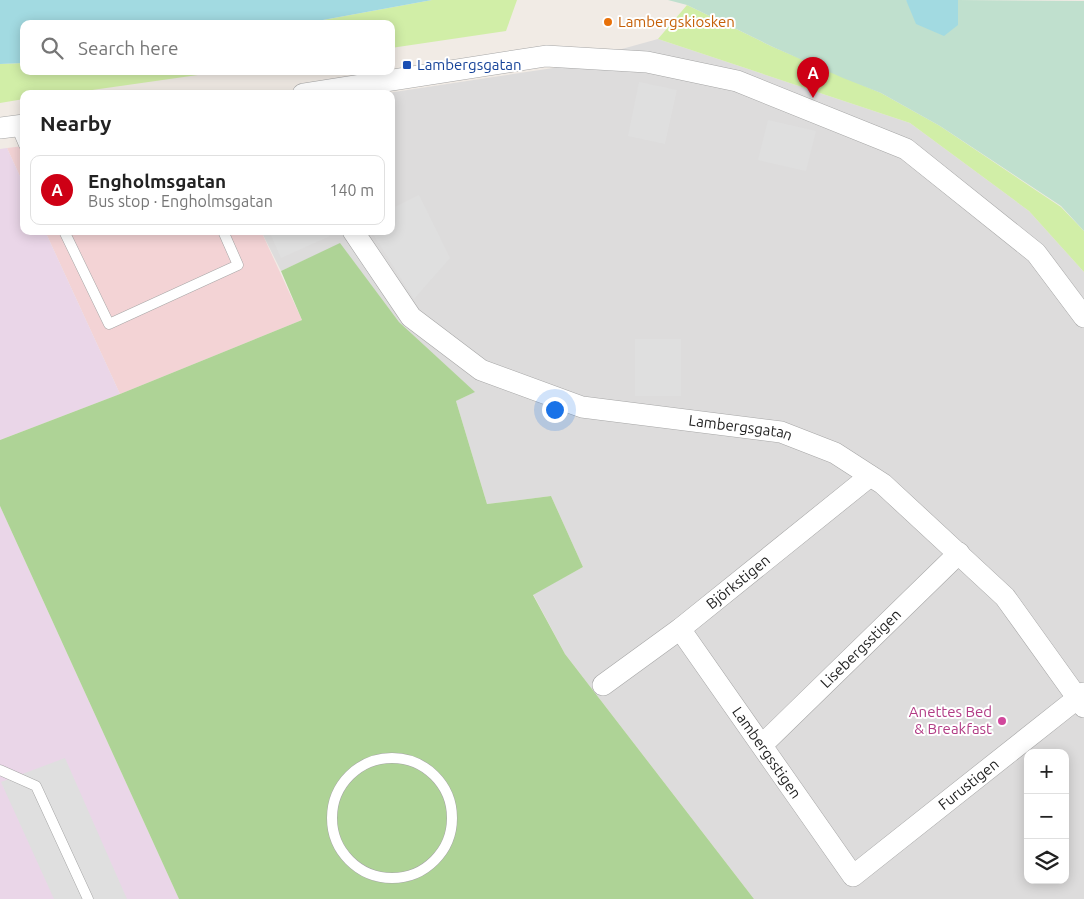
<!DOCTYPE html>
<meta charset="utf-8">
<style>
body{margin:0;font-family:Ubuntu,sans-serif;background:#f6f6f6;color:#222}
.controls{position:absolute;right:15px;bottom:15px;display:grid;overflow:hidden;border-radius:10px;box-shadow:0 2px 12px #0003}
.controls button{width:45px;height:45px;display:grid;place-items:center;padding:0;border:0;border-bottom:1px solid #e0e0e0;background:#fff;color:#222;font:25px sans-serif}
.you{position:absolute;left:554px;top:409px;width:18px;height:18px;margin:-12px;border:4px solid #fff;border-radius:50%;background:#1a73e8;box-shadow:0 0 0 8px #1a73e833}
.badge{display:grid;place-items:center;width:32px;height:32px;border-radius:50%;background:#ce0015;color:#fff;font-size:16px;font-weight:700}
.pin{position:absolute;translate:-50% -41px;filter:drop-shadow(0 1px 2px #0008)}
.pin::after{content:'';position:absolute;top:26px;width:18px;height:15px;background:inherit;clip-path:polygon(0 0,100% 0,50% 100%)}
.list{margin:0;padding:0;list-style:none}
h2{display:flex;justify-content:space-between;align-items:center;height:65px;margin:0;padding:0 20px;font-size:21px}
h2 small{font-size:16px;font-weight:400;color:#767676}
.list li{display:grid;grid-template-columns:32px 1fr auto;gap:15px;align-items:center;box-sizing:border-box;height:70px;margin:0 10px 10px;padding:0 10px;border:1px solid #e0e0e0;border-radius:10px}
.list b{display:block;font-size:19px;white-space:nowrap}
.list p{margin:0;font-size:16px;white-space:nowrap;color:#767676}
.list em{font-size:16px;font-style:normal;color:#767676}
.icon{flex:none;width:28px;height:28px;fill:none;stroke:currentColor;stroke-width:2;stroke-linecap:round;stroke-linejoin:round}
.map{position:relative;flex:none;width:1084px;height:899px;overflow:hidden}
.search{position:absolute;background:#fff;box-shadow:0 2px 12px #0003;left:20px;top:20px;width:375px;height:55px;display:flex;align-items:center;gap:12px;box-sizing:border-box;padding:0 18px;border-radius:10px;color:#767676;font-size:19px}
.panel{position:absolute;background:#fff;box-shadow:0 2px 12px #0003;left:20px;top:90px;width:375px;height:145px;border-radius:10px}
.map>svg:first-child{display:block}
.residential{fill:#dddcdc;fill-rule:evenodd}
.commercial{fill:#f3d3d5}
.industrial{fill:#ead6e8}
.grass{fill:#d1eea7}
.forest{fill:#aed396}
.wetland{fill:#c0e0ce}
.parking{fill:#dfdfdf}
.water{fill:#a2dae1}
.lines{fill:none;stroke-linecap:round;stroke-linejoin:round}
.lane-casing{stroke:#a6a6a6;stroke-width:11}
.street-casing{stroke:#a6a6a6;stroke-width:22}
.lane{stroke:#fff;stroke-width:10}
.street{stroke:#fff;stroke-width:21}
.food-dot{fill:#e8710a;stroke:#fff;stroke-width:2}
.transit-dot{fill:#1a4fb4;stroke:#fff;stroke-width:2}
.hotel-dot{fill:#d1479c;stroke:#fff;stroke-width:2}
.labels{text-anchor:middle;stroke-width:4;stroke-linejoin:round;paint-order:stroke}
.food-label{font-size:15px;fill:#c56008;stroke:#fff;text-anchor:start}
.transit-label{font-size:15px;fill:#164399;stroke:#fff;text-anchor:start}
.street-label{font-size:15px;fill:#1f1f1f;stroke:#fff}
.hotel-label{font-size:15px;fill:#b23c85;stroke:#fff;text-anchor:end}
</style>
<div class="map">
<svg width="1084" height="899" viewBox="0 0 1084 899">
<rect width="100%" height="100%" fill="#f1ebe5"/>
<!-- residential -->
<path class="residential" d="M658,39L910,123L1029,211L1084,272V899H754L565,654L533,594L583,567L551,496L487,504L456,401L474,392L399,322L340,244L281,271L261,231H391V94H381L553,68ZM1028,753H1065V880H1028Z"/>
<!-- commercial -->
<path class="commercial" d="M24,146V185L7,148Z
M45,231H261L302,320L120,394Z"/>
<!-- industrial -->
<path class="industrial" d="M7,148L24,185V231H45L120,394L0,440V149Z
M0,506L179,899H0Z"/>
<!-- grass -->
<path class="grass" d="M432,0H517L506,31L391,48V24H301Z
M687,5L773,47L881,93L940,126L1061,207L1084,231V272L1029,211L910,123L658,39Z
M24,63V71H226L64,94H24V99L0,103V64Z"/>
<!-- forest -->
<path class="forest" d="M340,243L399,322L475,392L456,401L487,504L551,496L583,567L533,595L565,654L754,899H179L0,506V440L120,394L302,320L281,271Z"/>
<!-- wetland -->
<path class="wetland" d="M668,0H906L908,3L958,25V0L1084,1V231L1061,206L940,126L881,93L843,78L773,47L687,5Z"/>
<!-- parking -->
<path class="parking" d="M639,82L677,90L665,144L628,136Z
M768,120L816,131L806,171L758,160Z
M419,195L450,258L414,299L371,231H391V209Z
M269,231H328L330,236L281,258Z
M635,339H681V396H635Z
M65,758L127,899H54L1,782Z"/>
<!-- water -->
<path class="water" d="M0,0H432L301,24H24V63L0,64Z
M906,0H958V25L944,36L916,24Z"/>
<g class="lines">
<!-- lane casing -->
<g class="lane-casing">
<path id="lane" d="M16,126L24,145
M64,231L109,324L238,265L223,231
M332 818a60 60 0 1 1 120 0a60 60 0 1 1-120 0Z
M0,770L36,786L88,899"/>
</g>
<!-- street casing -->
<g class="street-casing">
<g id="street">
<path d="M303,94L546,56L647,62L737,81L906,149L1036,253L1084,317"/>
<path d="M0,128L24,125"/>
<path id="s1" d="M353,231L411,317L481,370L582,407L781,432L835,453L883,484L1005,597L1084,707"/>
<path id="s2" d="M680,629L853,876L1084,693"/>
<path id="s3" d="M603,685L680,629L870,476"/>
<path id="s4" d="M762,745L959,553"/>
</g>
</g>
<!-- lane -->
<use href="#lane" class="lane"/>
<!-- street -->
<use href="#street" class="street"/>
</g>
<!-- markers -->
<circle class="food-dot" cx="608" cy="22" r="5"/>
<rect class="transit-dot" x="402" y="60" width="10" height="10" rx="2.5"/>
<circle class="hotel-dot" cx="1002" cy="721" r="5"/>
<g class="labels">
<!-- food labels -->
<g class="food-label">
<text x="618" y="27">Lambergskiosken</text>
</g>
<!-- transit labels -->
<g class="transit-label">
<text x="417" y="70">Lambergsgatan</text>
</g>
<!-- street labels -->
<g class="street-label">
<text dy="5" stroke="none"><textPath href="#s1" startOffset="459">Lambergsgatan</textPath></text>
<text dy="5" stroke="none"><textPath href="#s3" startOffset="170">Björkstigen</textPath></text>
<text dy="5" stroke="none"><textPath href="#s4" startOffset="138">Lisebergsstigen</textPath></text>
<text dy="5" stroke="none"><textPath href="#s2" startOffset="151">Lambergsstigen</textPath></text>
<text dy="5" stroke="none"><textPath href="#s2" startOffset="449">Furustigen</textPath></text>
</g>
<!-- hotel labels -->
<g class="hotel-label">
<text x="992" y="717">Anettes Bed<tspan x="992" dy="17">&amp; Breakfast</tspan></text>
</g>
</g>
</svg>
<div class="controls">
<button>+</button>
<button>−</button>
<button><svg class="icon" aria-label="layers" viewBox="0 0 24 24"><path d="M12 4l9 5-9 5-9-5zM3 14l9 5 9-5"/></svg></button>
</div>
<div class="you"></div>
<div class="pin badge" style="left:813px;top:98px">A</div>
<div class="search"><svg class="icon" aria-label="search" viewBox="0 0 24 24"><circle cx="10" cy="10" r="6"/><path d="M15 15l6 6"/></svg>Search here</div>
<section class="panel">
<h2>Nearby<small></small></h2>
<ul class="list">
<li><span class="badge">A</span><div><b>Engholmsgatan</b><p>Bus stop · Engholmsgatan</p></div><em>140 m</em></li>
</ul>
</section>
</div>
